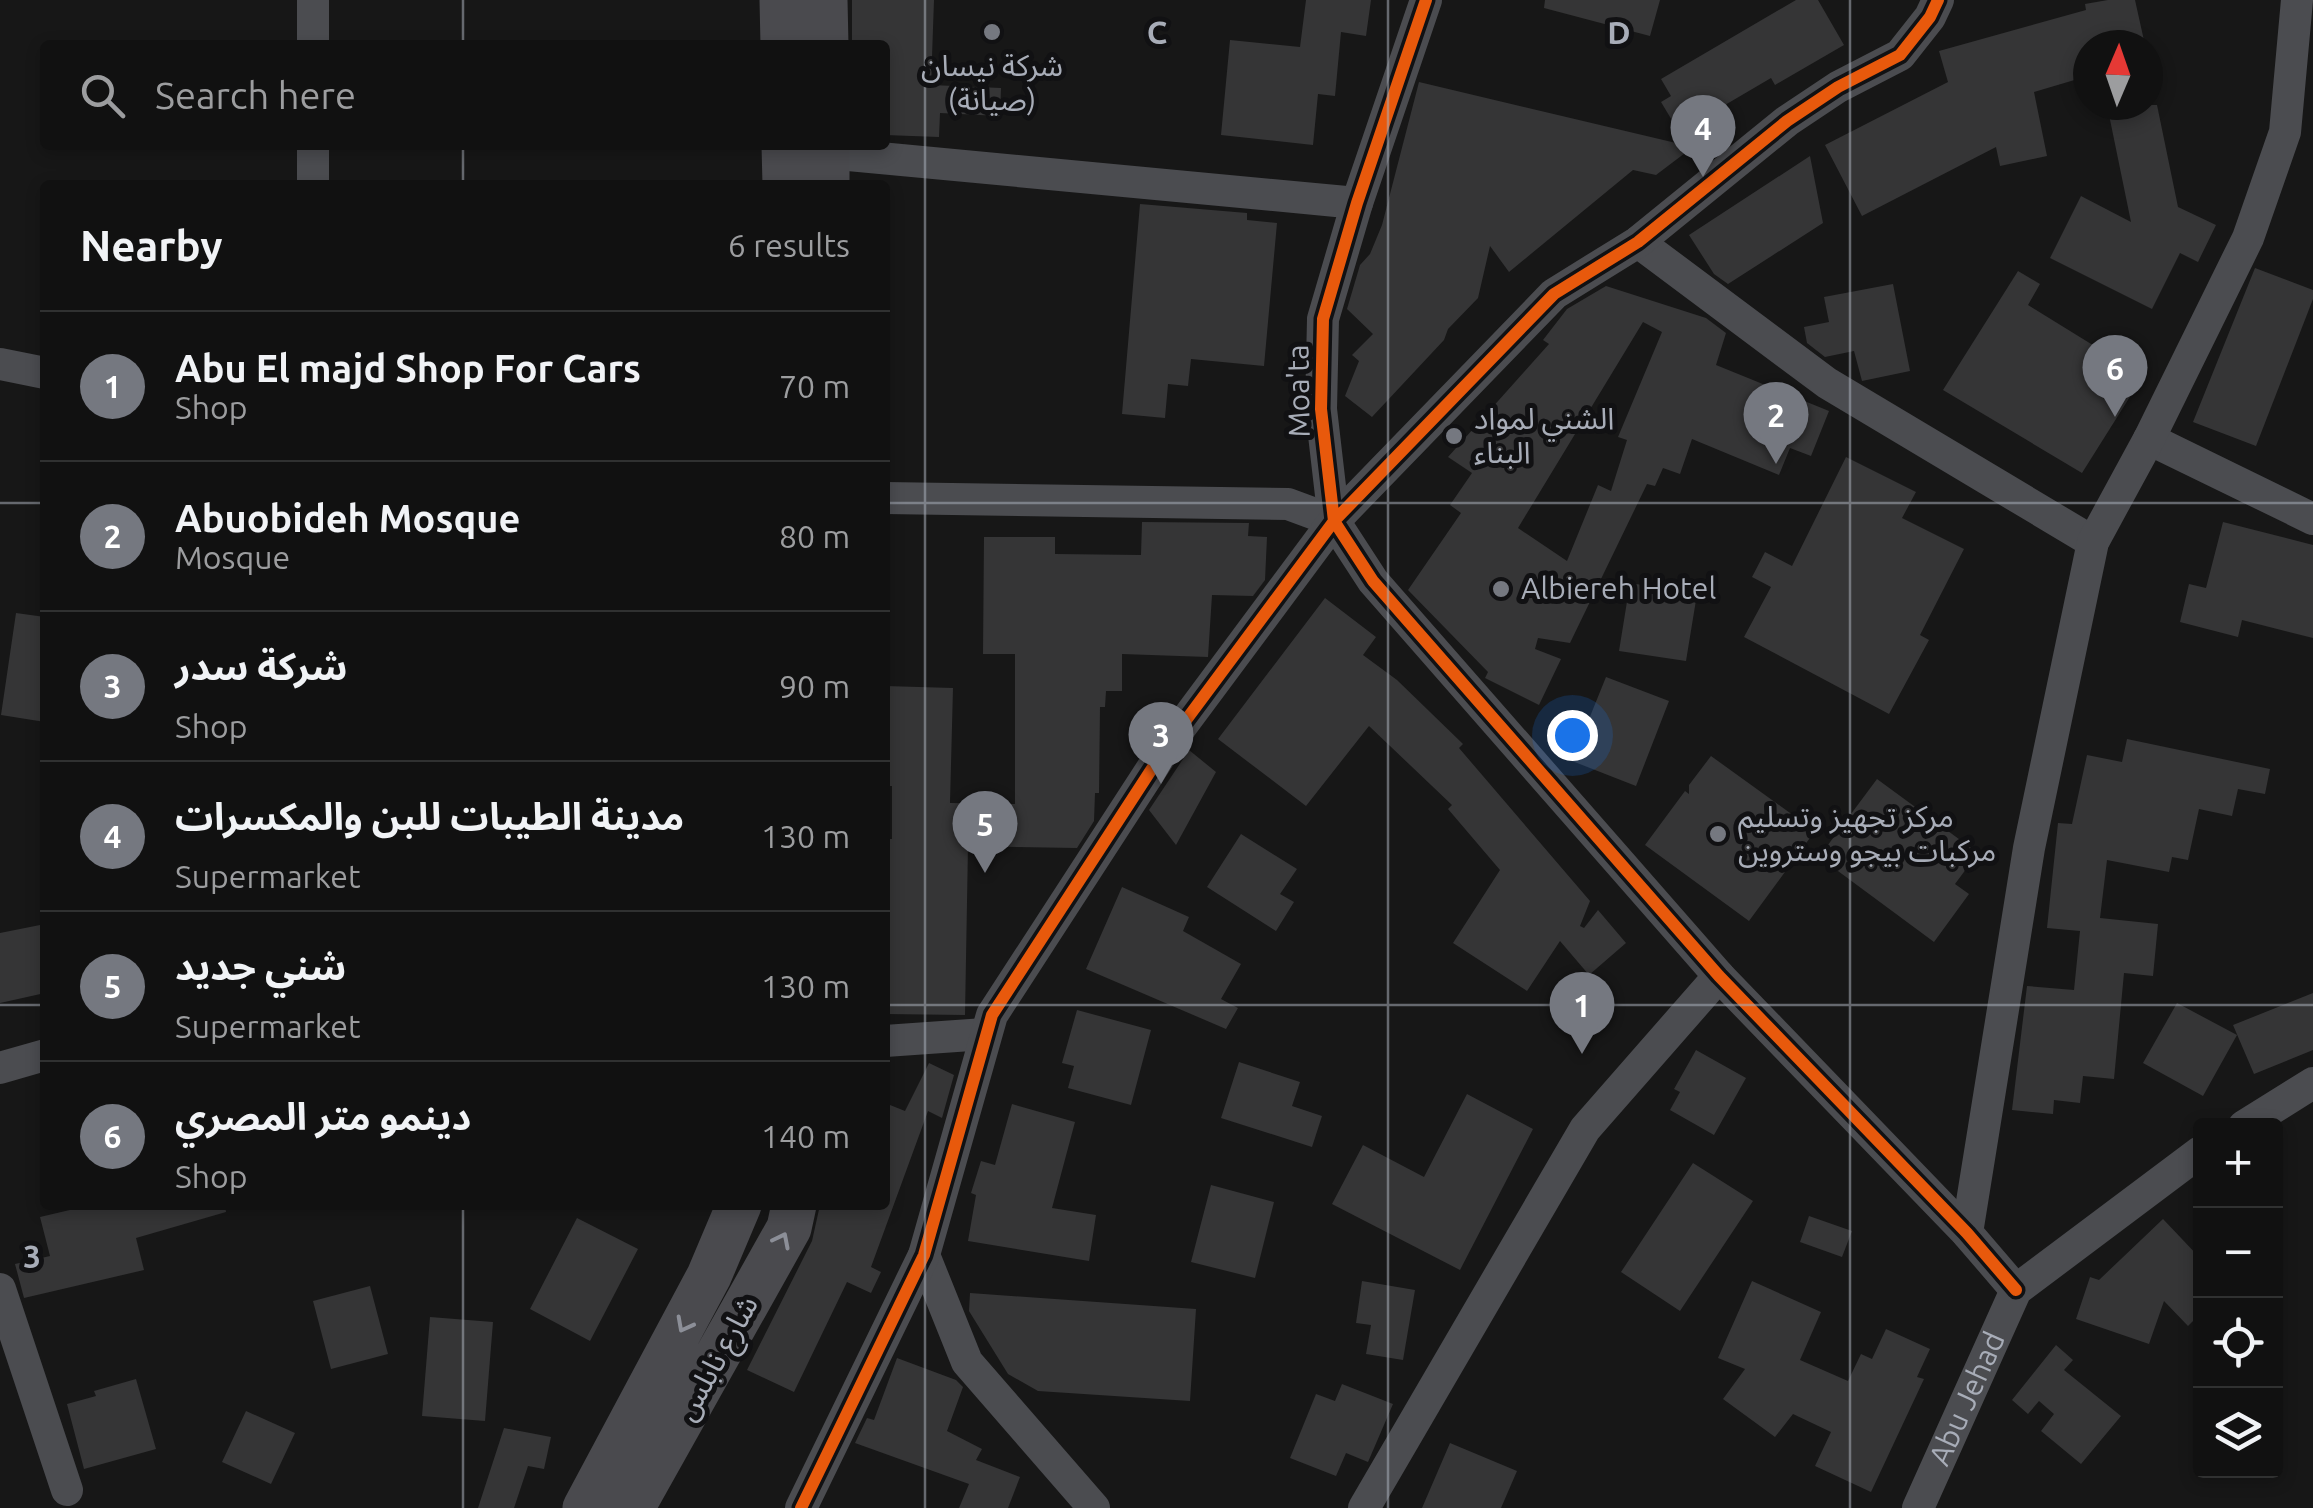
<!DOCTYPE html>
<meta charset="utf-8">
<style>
body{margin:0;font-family:Ubuntu,"Noto Sans Arabic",sans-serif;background:#1e1f1f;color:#f1f3f6}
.controls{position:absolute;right:30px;bottom:30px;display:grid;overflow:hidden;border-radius:10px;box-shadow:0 5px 15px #0003}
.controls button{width:90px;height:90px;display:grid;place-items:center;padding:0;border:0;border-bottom:2px solid #303131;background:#111;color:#f1f3f6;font:50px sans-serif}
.compass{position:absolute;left:2073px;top:30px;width:90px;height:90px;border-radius:50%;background:#111;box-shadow:0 5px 15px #0003;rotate:2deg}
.you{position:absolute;left:1572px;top:735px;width:35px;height:35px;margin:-25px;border:8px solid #fff;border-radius:50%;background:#1a73e8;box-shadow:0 0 0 15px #1a73e833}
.badge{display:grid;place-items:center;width:65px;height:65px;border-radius:50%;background:#757880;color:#fff;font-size:32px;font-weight:700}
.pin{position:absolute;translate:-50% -82px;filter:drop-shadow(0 2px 5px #0008)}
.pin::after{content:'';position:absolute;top:52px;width:35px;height:30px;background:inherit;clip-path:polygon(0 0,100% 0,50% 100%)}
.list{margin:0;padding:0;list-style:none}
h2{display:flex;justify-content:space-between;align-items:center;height:130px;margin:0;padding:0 40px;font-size:42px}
h2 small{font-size:32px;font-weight:400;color:#9c9d9f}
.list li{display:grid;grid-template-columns:65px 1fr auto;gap:30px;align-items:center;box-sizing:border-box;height:150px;padding:0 40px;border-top:2px solid #303131}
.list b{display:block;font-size:38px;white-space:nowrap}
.list p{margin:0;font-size:32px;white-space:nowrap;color:#9c9d9f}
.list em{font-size:32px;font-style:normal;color:#9c9d9f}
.icon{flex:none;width:55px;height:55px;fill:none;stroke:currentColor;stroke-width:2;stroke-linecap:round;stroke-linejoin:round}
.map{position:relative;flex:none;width:2313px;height:1508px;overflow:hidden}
.search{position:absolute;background:#111;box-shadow:0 5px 15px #0003;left:40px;top:40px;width:850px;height:110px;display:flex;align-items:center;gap:25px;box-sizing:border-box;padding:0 35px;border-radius:10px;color:#9c9d9f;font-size:38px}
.panel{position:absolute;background:#111;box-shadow:0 5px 15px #0003;left:40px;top:180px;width:850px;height:1030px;border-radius:10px}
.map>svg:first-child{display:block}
.building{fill:#353536;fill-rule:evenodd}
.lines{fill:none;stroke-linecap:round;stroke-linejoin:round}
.minor{stroke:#4b4c50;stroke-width:32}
.secondary{stroke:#4a4a4e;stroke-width:45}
.cycleway-casing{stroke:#111113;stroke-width:19}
.cycleway{stroke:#e8590c;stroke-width:12}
.oneway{stroke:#8c8f98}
.grid{fill:none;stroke:#a8adb8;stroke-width:2.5;stroke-opacity:0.55}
.poi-dot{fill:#757880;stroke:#111113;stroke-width:4}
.labels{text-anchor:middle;stroke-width:10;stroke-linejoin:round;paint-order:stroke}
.poi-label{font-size:30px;fill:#a8adb8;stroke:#111113;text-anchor:start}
.street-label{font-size:30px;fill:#a8adb8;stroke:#111113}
.grid-label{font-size:32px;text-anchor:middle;font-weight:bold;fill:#a8adb8;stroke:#111113;stroke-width:10;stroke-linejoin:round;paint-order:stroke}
</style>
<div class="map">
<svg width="2313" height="1508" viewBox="0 0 2313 1508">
<rect width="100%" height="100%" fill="#171717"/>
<!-- building -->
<path class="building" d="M852,0H934L931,85L1001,88L1000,116L940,113L939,137L885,135V45H852Z
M1306,0H1371L1366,36L1341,32L1335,96L1318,94L1313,145L1221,135L1230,40L1300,47Z
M1545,0H1660L1650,36L1544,8Z
M1796,0H1818L1844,45L1775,85L1771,78L1679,132L1661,102L1671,96L1661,79Z
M2108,0H2135L2145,45H2088V76L2034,92L2047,156L2000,166L1996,147L1862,216L1825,145L1948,82L1939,51L2086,10L2085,4Z
M1419,82L1693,147L1656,175L1633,170L1509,272L1490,246L1478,298L1448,329L1444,340L1372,417L1345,396L1359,361L1352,355L1373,334L1347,309L1360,265L1370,254L1382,225Z
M2107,105H2157L2178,207L2216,225L2198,262L2180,253L2152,309L2050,258L2081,196L2131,222Z
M1810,156L1823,223L1728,284L1714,274L1689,235Z
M1140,204L1247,213V220L1277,223L1264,366L1191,359L1188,386L1168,384L1165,418L1122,414Z
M2255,268L2313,290V299L2256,446L2193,422Z
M2018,271L2040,284L2028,305L2143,376L2082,473L1943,390Z
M1893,284L1910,371L1862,381L1854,351L1825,357L1807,343L1804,327L1829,322L1824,297Z
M1606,286L1706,318L1726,333L1716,365L1829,411L1811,456L1790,448L1779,475L1692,439L1680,474L1663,468L1655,486L1647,484L1570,643L1538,638L1535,649L1561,659L1539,705L1485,678L1488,672L1408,590L1461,513L1450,505L1472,473L1448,457L1549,344L1543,340L1567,309ZM1643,322L1662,332L1618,437L1627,440L1611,491L1598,485L1567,561L1518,528Z
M1846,457L1916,492L1902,518L1964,549L1920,635L1929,640L1889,714L1744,637L1771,587L1752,577L1765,552L1792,566Z
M1142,522L1249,523L1248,536L1267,537L1265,580L1253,596L1212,595L1208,657L1122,654V691H1106L1105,707H1100L1099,793H1095L1094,821L1077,848L968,846L965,1015L885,1014V839H892V786H885V686L953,688L950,803L1015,804V654H983L984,537H1055V554L1141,555Z
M2223,522L2313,545V638L2242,620L2238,637L2180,622L2189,584L2206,588Z
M1630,583L1697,594L1686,661L1619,651Z
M1325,598L1376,637L1363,655L1397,680L1463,744L1459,748L1590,901L1580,926L1584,928L1598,910L1626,943L1589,975L1560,941L1527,991L1453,943L1500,870L1448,809L1452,805L1369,726L1306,806L1218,739Z
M16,613L45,617V722L1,715Z
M1606,677L1669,701L1636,786L1572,761Z
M2127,739L2270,769L2265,794L2238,789L2232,816L2199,809L2188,860L2172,857L2169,872L2107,860L2100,918L2158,924L2153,976L2124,973L2114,1079L2083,1076L2080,1103L2054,1100L2053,1114L2012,1110L2027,986L2074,990L2080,931L2047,928L2058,823L2072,824L2087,755L2122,762Z
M1189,750L1216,772L1176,845L1149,810Z
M1711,756L1815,831L1749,921L1645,845L1685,791L1689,794V785Z
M1877,779L1978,853L1955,884L1969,894L1934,942L1819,857Z
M1241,834L1297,869L1280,894L1294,902L1276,931L1207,887Z
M1122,887L1189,917L1183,931L1241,964L1221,999L1238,1008L1226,1029L1086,969Z
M45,924V993L0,1003V933Z
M2313,993V1050L2254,1074L2233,1025Z
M2177,1003L2237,1035L2203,1096L2143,1063Z
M1077,1010L1151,1030L1131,1105L1068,1088L1074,1066L1062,1063Z
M1696,1050L1746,1078L1714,1135L1670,1110L1680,1092L1674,1089Z
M1239,1062L1300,1082L1292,1106L1322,1116L1312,1147L1221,1118Z
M929,1063L954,1075L942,1118L928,1111L871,1267L881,1272L871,1293L847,1282L794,1392L747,1370L812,1241L820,1205H885V1103L905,1111Z
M1467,1094L1533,1129L1460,1270L1332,1204L1363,1145L1424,1177Z
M1012,1104L1075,1122L1052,1208L1096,1215L1089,1261L968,1241L976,1195L971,1193L981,1161L995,1165Z
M1693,1163L1753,1201L1680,1311L1621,1272Z
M1211,1185L1274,1202L1255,1278L1191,1262Z
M91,1205H225L226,1212L136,1238L144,1270L24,1298L15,1264L50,1256L40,1217Z
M1809,1216L1852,1231L1842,1257L1800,1242Z
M577,1218L638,1249L590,1341L530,1309Z
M2163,1219L2200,1258V1314L2188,1326L2164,1301L2149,1344L2076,1319L2090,1277L2099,1280Z
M1362,1281L1415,1290L1403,1360L1366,1354L1371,1325L1356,1323Z
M1752,1281L1821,1312L1800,1360L1848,1381L1861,1354L1872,1359L1886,1329L1930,1349L1917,1377L1924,1379L1871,1492L1815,1466L1831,1432L1793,1414L1775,1437L1723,1399L1745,1369L1718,1358Z
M370,1286L388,1354L331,1369L313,1301Z
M970,1293L1196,1309L1190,1401L1038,1391L1008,1374L969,1311Z
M430,1317L493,1322L485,1421L422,1416Z
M2056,1345L2073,1360L2064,1370L2121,1416L2081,1464L2041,1431L2054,1414L2039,1401L2028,1414L2012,1400Z
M897,1358L956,1380L963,1387L947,1431L982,1449L976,1460L1020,1477L1008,1508H959L969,1484L855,1443L867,1418L874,1420Z
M136,1379L156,1449L84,1469L67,1404L96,1396L94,1391Z
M1342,1384L1393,1404L1368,1462L1346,1453L1336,1476L1290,1458L1316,1394L1335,1401Z
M246,1411L295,1433L271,1484L222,1462Z
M504,1428L551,1437L544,1469L528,1466L514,1508H478Z
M1450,1443L1517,1471L1501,1508H1422Z"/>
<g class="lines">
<!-- minor -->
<g class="minor">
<path d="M313,0V45"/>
<path d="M1426,0L1357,203L1323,319L1321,409L1334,521L1373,581L1719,976L1967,1233L2016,1290"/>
<path d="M313,145V185"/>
<path d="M827,153L1357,203"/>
<path d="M1638,242L1827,383L2093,542"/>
<path d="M0,364L45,373"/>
<path d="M2149,439L2313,519"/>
<path d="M885,498L1288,504L1334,521"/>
<path d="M885,1041L985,1034"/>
<path d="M0,1068L45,1055"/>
<path d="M2244,1126L2313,1083"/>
<path d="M1967,1233L2029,848L2093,542L2149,439L2248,238L2285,132L2297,0"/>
<path d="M924,1255L967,1362L1094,1508"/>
<path d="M0,1289L67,1490"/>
<path d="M801,1508L924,1255L992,1015L1166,747L1334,521L1554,294L1638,242L1787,121L1838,87L1900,55L1930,17L1938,0"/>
<path d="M1364,1508L1585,1129L1719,976"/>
<path id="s1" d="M1918,1508L2016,1290L2200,1152"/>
</g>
<!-- secondary -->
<path class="secondary" d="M782,0L783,45
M825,0L826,45
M784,145L785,185
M827,145V185
M585,1508L709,1276L739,1205
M632,1508L789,1228L794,1205"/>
<!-- cycleway casing -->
<g class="cycleway-casing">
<path id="cycleway" d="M1426,0L1357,203L1323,319L1321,409L1334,521L1373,581L1719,976L1967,1233L2016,1290
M801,1508L924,1255L992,1015L1166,747L1334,521L1554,294L1638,242L1787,121L1838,87L1900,55L1930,17L1938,0"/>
</g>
<!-- cycleway -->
<use href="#cycleway" class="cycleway"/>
</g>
<!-- one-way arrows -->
<defs><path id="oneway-chevron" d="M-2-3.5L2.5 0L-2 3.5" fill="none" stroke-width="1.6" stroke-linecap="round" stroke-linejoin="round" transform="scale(2.5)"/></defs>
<g class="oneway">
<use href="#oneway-chevron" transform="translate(782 1240) rotate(-63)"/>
<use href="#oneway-chevron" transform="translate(684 1325) rotate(118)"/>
</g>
<!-- grid -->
<path class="grid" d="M463,0V45M925,0V1508M1388,0V1508M1850,0V1508M463,145V185M0,503H45M885,503H2313M0,1005H45M885,1005H2313M463,1205V1508"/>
<!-- markers -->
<g class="poi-dot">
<circle cx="992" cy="32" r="10"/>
<circle cx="1454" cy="436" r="10"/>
<circle cx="1501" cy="589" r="10"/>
<circle cx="1718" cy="834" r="10"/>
</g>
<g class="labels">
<!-- poi labels -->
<g class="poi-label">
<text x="992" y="76" text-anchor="middle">شركة نيسان<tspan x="992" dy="34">(صيانة)</tspan></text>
<text x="1474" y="429">الشني لمواد<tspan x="1474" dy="34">البناء</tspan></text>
<text x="1521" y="599">Albiereh Hotel</text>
<text x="1738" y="827">مركز تجهيز وتسليم<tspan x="1738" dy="34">مركبات بيجو وستروين</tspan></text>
</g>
<!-- street labels -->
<g class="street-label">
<text transform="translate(1299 391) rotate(-91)" y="10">Moa'ta</text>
<text transform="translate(717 1358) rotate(-61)" y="10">شارع نابلس</text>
<text dy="10" stroke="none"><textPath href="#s1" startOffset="120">Abu Jehad</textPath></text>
</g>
</g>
<g class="grid-label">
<text x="1157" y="44">C</text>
<text x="1619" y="44">D</text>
<text x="32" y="1268">3</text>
</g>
</svg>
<div class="controls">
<button>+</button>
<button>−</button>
<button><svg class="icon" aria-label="locate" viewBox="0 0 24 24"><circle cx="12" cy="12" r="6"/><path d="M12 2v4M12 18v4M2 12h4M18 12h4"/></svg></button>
<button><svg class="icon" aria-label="layers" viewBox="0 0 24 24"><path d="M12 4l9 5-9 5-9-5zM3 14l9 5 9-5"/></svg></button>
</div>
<svg class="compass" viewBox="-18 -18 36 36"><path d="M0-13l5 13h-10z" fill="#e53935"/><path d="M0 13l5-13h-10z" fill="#9c9d9f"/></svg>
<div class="you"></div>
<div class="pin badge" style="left:1582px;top:1054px">1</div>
<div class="pin badge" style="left:1776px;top:464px">2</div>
<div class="pin badge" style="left:1161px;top:784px">3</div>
<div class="pin badge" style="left:1703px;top:177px">4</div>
<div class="pin badge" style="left:985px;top:873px">5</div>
<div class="pin badge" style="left:2115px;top:417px">6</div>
<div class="search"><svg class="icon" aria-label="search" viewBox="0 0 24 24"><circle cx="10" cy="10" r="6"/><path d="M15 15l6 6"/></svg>Search here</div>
<section class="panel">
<h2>Nearby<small>6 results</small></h2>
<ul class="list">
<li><span class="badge">1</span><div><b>Abu El majd Shop For Cars</b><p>Shop</p></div><em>70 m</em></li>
<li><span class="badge">2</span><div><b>Abuobideh Mosque</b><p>Mosque</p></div><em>80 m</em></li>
<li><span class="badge">3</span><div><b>شركة سدر</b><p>Shop</p></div><em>90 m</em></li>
<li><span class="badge">4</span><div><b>مدينة الطيبات للبن والمكسرات</b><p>Supermarket</p></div><em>130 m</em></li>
<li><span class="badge">5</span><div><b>شني جديد</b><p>Supermarket</p></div><em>130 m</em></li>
<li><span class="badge">6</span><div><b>دينمو متر المصري</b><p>Shop</p></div><em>140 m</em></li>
</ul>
</section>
</div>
